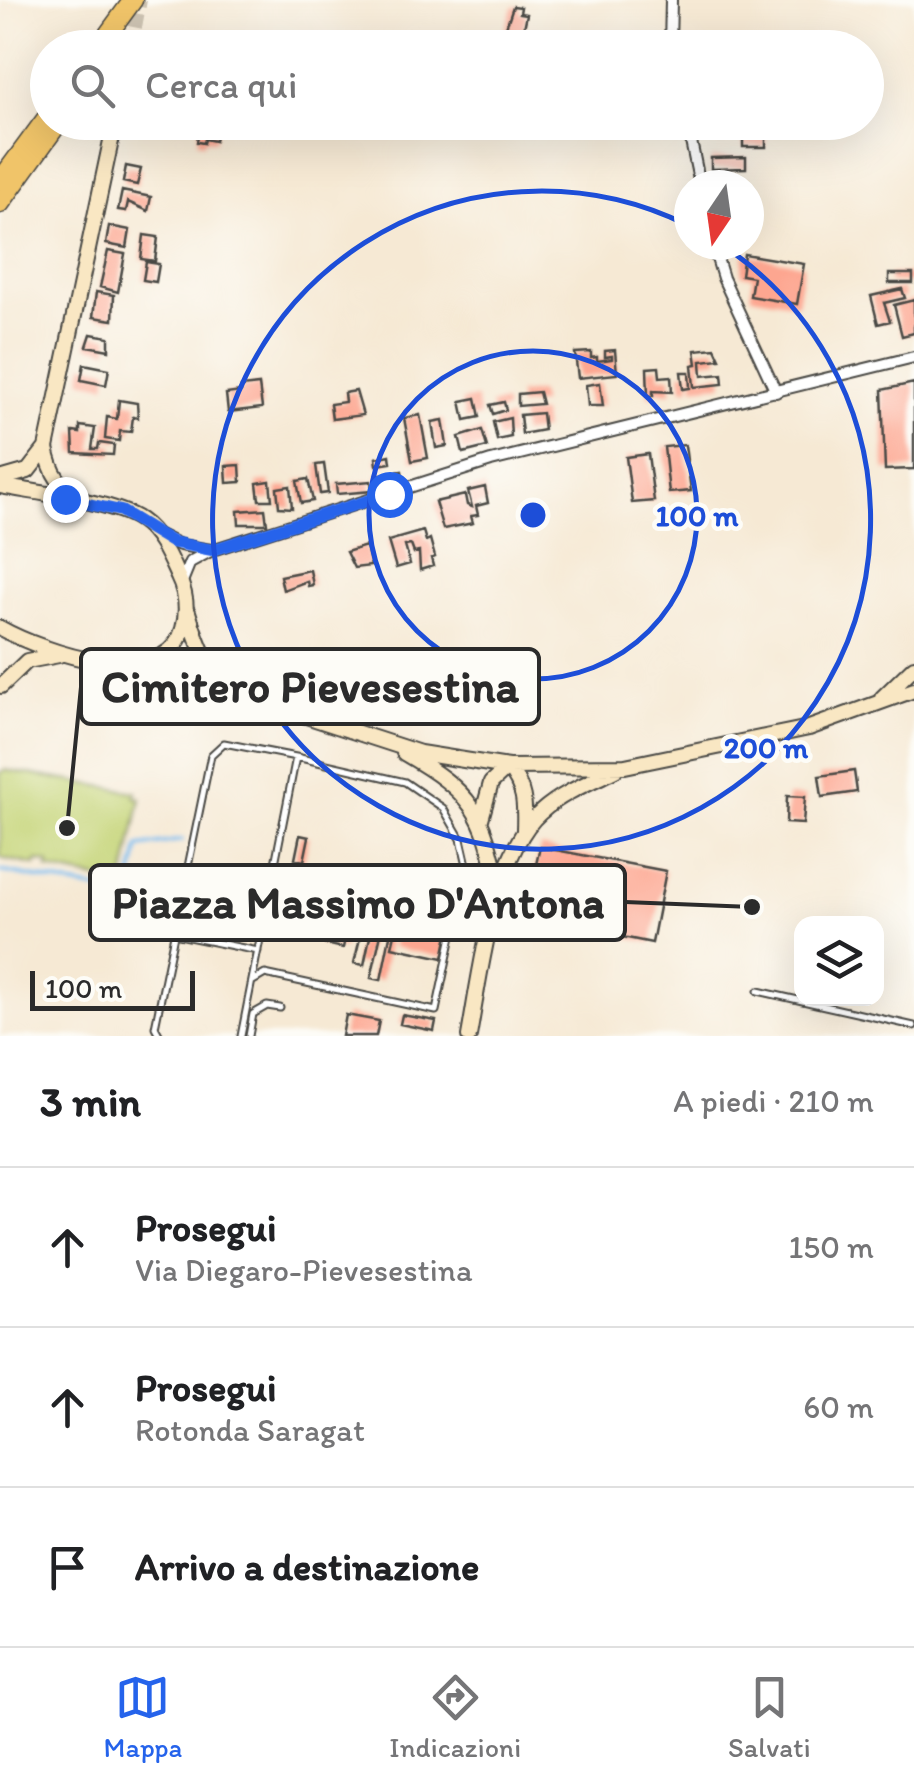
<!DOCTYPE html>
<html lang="it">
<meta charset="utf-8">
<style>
body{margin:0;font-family:Itim,sans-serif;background:#f2f2f2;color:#202124}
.controls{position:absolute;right:30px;bottom:30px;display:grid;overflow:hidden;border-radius:20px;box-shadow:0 10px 40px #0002}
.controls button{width:90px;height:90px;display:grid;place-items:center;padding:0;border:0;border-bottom:2px solid #e0e0e0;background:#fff;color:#202124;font:50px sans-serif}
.compass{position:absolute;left:674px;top:170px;width:90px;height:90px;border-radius:50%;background:#fff;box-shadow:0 10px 40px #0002;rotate:193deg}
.scale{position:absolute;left:30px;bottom:25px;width:165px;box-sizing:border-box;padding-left:10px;border:5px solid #2b2b2b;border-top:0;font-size:28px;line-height:35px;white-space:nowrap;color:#2b2b2b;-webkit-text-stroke:8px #fdfcf7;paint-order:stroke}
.stop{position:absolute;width:30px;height:30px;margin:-22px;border:8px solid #2563eb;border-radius:50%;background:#fff}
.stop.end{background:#2563eb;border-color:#fff;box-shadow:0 2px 10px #0008}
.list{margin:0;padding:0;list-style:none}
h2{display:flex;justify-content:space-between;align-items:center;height:130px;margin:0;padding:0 40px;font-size:42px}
h2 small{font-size:32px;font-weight:400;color:#757577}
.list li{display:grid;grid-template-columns:65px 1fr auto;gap:30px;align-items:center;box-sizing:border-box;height:160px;padding:0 40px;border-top:2px solid #e0e0e0}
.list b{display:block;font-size:38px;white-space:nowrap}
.list p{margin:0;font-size:32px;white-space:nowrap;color:#757577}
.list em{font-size:32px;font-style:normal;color:#757577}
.icon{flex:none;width:55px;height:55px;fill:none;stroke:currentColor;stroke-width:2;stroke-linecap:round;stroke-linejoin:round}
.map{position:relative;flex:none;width:914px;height:1036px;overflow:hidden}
.search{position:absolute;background:#fff;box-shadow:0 10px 40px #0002;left:30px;right:30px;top:30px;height:110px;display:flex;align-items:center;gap:25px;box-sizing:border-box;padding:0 35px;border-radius:55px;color:#757577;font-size:38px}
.sheet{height:610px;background:#fff}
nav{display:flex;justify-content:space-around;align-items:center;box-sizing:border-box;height:140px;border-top:2px solid #e0e0e0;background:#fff;font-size:28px;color:#757577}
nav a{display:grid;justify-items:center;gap:5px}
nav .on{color:#2563eb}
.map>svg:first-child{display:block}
.green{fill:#c4d476;stroke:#788050;stroke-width:2.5}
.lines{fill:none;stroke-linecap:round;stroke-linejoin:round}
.stream{stroke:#77bcee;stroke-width:4}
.building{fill:#fda690}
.secondary-tunnel{stroke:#cdc3b2;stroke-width:14;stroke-dasharray:14 7;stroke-linecap:butt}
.lane-casing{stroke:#494844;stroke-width:9}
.street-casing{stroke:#494844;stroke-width:14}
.secondary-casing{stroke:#494844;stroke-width:18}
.highway-casing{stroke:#494844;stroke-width:21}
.lane{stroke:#fff;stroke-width:5}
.street{stroke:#fff;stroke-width:10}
.secondary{stroke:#f9e7c3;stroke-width:14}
.highway{stroke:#f0c469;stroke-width:18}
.route{stroke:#2563eb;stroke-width:12}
.ring{fill:none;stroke:#1d4ed8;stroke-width:5}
.centre{fill:#1d4ed8;stroke:#fdfcf7;stroke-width:5}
.ring-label{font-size:30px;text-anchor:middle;font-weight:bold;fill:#1d4ed8;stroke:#fdfcf7;stroke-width:9;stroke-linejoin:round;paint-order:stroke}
.leader{fill:none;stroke:#2b2b2b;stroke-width:4}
.callout-dot{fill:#2b2b2b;stroke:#fdfcf7;stroke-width:4}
.callout{fill:#fdfcf7;stroke:#2b2b2b;stroke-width:4}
.callout-label{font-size:45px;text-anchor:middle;font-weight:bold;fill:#2b2b2b}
</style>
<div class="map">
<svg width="914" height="1036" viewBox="0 0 914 1036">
<rect width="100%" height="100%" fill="#fdfcf7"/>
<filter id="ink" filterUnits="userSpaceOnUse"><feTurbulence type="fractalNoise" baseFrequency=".01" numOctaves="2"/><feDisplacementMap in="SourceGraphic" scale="20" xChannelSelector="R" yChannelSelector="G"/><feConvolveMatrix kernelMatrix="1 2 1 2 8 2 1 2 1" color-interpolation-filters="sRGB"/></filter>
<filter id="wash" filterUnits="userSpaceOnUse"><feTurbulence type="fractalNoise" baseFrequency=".0048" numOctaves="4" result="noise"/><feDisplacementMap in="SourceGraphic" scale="40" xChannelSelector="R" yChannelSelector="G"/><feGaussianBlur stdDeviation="2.25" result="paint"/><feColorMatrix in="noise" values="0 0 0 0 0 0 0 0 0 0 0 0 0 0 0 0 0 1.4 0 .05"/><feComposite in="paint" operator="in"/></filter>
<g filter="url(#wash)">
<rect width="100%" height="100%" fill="#f6e9d4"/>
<!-- green -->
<path class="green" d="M5,770L136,792L135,797L141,798L124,880L120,879L118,883L48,869L49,863L37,861L35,865L0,858V773Z"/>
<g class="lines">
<!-- stream -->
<path class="stream" d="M0,871L116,893L130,887L139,847L182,840"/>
</g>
<g id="blocks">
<!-- building -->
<path class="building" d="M513,6L521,7L520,13L527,14L523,33L531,35L528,48H505L507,37L503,36Z
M200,122L218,126L215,141L205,139L204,143L197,142Z
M761,130H766V147H743V132Z
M746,157V168L711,169V158Z
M126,166L141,169L137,185L123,182Z
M122,191L151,197L148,211L128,202L126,211L118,210Z
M109,226L130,230L127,248L106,244Z
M144,235L158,237L155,261L141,259Z
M108,251L125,254L118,292L100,287Z
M744,254L804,264L797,304L750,296L753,277L741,275Z
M146,262L159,264L156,282L143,280Z
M889,274H913V283H889Z
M902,289L905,298L884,303L890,321L878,324L871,296Z
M96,292L114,295L113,320L93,317Z
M914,300V333L902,336L894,305Z
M91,334L109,337V350L87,346Z
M715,348L720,359L701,361L702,376L722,374L723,384L694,387L692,365L697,364L695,350Z
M615,350L617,374L578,378L575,353L591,352V358L597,357V361L612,359V356L605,357V351Z
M84,364L109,369L106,385L81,380Z
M659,367L660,377L671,376L672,392L653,391V396H648L647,368Z
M681,372H689L690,388L683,389Z
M600,383L603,406H588L586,385Z
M914,383V469L885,470L882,390Z
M259,385L262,408L228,412L226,394L241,392V387Z
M356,391L363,415L332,419L330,404L345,402L344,393Z
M539,392L542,404L518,406V394Z
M476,398L480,417L465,420L461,401Z
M119,400L137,403L138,418L133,417L131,432L120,431L119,441L105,439L107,417L117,419Z
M504,402L506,410L493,414L490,405Z
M542,413L544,430L522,434L520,415Z
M420,415L428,458L412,461L404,418Z
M510,418L511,437L497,440L493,422Z
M443,420L447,446L436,448L432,422Z
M80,426L95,428L92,449H98L99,443L114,445L113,455L74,453L73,432L80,433Z
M482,430L487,447L463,453L459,437Z
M685,445L691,491L669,493L664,447Z
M648,454L654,501L632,503L626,457Z
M390,455L391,463L377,465L376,458Z
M324,464L328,493L320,494L316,465Z
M240,465L241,482L227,483L226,466Z
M402,471L404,480L378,484L376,475Z
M308,479L313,501L301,503L297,481Z
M270,481L272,500H259L257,483Z
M371,481L372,491L337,494L336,484Z
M290,486L292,508L279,507L277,488Z
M485,487L488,503L476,506L478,515L471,516L473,523L443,529L435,502L465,495L467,505L472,507L468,491Z
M265,509L267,524H239L238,511Z
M423,531L426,541L430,539L435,557L431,558L433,566L420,570L419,552L414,553L411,545L405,546L410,564L396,568L388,541Z
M366,546L371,566L354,568L346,552Z
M310,570L313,585L308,586L307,581L283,590L280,576Z
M854,771L857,792L822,797L819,776Z
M787,796L805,797L803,824L786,823Z
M300,835L309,837L304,861L295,859Z
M540,847L666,871L652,943L524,917Z
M403,889L455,900L443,958L392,947L396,930L362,923L360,932L347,929L343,948L313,941L317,922L311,920L313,911L317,912L321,892L354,899L351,911L396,921Z
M382,929L391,931L381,980L371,978Z
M362,930L371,932L364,965L354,963Z
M346,1015L379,1021L376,1036H342Z
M402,1015L436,1021L434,1031L400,1024Z"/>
</g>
</g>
<g filter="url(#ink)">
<use href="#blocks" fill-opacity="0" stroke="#494844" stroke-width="2.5"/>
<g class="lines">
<!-- secondary-tunnel -->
<path class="secondary-tunnel" d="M131,48L140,0"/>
<!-- lane casing -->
<g class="lane-casing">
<path id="lane" d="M174,934L258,951
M253,981L265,974L436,1011L467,865L461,839L443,808L405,782L296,757
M758,991L914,1026
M160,1036L155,1027L205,784L211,755L224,743L296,757L241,1036
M249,1036L253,1014L267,1006L280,1008"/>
</g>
<!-- street casing -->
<g class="street-casing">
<path id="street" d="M670,48L671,0
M687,122L700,185
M713,245L723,278L776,392
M157,534L180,545L211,550
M181,584L190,562L212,550L491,461L914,357"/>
</g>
<!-- secondary casing -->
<g class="secondary-casing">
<path id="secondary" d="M46,448C51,473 59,487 83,499
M0,479L28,471L46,448L115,122
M0,486C36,493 112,501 140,520C159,533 169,557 178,577C186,593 188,611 183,629C164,695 41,651 0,628
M188,612C198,644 206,669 233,691
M121,664L238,694L420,753L508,767L625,766L809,728L914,690
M1,686L27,661L59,655
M882,698L914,667
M404,753C473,793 483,811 499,888
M508,767C525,788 525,803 524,830
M481,819L491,783L508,767
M469,1036C480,976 494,852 541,812C562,793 590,782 615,770"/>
</g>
<!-- highway casing -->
<g class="highway-casing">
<path id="highway" d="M98,48L133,0
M0,181L48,116
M0,204L59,122"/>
</g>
<!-- lane -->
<use href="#lane" class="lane"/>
<!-- street -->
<use href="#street" class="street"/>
<!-- secondary -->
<use href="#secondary" class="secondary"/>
<!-- highway -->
<use href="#highway" class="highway"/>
</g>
</g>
<g class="lines" filter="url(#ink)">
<!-- route -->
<path class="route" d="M65,499L121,511L172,542L212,550L389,494"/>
</g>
<!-- distance rings -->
<g class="ring">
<circle cx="533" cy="515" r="164"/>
<path d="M722 245A329 329 0 1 1 687 225"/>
</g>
<circle cx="533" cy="515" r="15" class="centre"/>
<g class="ring-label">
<text x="697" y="526">100 m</text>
<text x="766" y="758">200 m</text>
</g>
<!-- callouts -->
<path class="leader" d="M67 828L81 687M752 907L625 902"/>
<g class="callout-dot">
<circle cx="67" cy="828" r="10"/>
<circle cx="752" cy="907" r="10"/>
</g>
<g class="callout">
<rect x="81" y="649" width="458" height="75" rx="10"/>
<rect x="90" y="865" width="535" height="75" rx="10"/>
</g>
<g class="callout-label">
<text x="310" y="702">Cimitero Pievesestina</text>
<text x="358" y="918">Piazza Massimo D'Antona</text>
</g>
</svg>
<div class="controls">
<button><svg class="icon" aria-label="layers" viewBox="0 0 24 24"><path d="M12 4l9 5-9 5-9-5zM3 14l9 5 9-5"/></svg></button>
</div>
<svg class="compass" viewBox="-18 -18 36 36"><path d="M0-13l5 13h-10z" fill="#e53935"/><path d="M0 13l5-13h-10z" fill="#757577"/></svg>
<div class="scale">100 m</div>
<div class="stop" style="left:389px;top:494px"></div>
<div class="stop end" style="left:65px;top:499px"></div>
<div class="search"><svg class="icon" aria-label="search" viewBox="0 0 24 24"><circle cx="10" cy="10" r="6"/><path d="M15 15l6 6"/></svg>Cerca qui</div>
</div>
<section class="sheet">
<h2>3 min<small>A piedi · 210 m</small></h2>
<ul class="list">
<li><svg class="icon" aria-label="ahead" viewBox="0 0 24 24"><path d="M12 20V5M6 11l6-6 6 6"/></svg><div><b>Prosegui</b><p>Via Diegaro-Pievesestina</p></div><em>150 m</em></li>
<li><svg class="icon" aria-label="ahead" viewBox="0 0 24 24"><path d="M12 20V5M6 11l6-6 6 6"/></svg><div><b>Prosegui</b><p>Rotonda Saragat</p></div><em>60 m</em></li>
<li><svg class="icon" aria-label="arrive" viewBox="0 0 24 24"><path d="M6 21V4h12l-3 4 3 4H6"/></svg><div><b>Arrivo a destinazione</b></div></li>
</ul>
</section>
<nav>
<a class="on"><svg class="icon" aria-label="map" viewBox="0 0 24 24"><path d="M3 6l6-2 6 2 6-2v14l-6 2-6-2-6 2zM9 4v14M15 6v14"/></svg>Mappa</a>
<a><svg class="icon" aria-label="directions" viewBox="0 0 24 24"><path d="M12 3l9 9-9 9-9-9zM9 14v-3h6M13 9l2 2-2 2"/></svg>Indicazioni</a>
<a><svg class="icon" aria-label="saved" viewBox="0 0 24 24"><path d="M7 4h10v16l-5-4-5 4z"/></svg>Salvati</a>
</nav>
